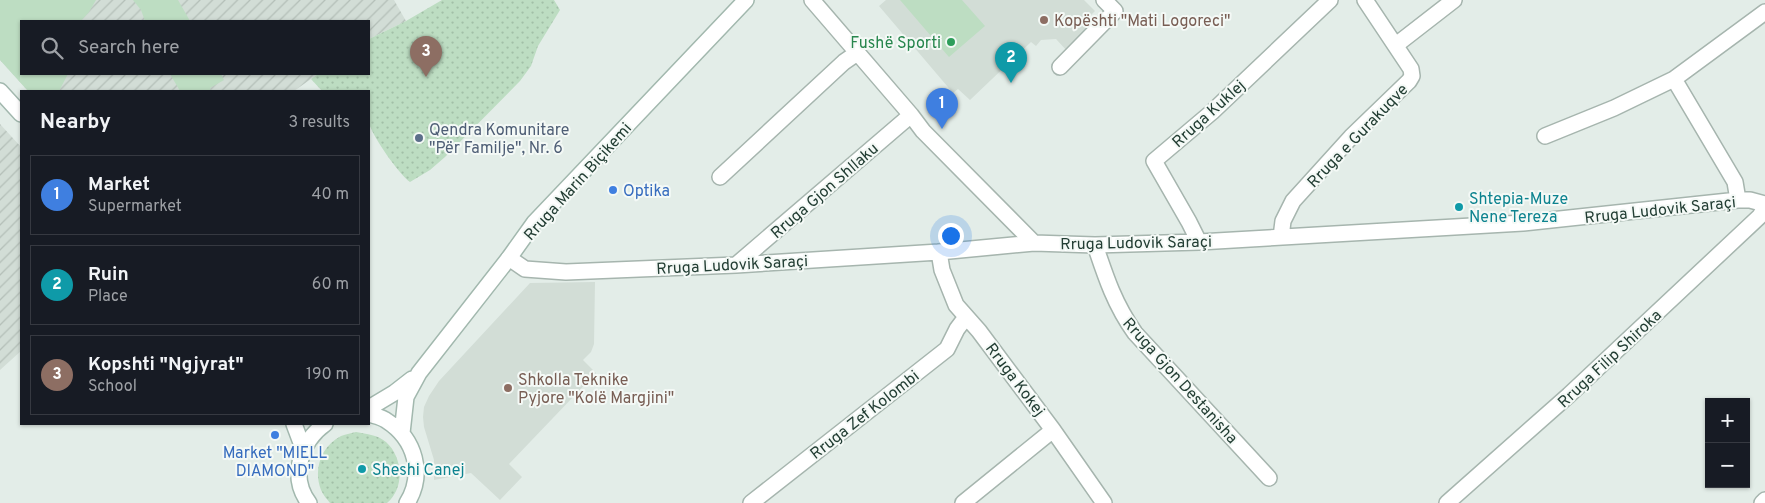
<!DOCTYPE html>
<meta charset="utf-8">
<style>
body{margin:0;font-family:Overpass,sans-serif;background:#242831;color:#f1f3f6}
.controls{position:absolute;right:15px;bottom:15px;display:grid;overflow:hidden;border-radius:0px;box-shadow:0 1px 4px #0004}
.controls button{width:45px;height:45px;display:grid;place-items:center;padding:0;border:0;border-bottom:1px solid #363941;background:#171b24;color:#f1f3f6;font:25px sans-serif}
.you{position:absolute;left:950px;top:235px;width:18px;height:18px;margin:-12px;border:4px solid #fff;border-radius:50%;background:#1a73e8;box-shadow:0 0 0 8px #1a73e833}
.badge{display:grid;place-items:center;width:32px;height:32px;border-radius:50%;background:#ef725f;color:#fff;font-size:16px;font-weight:700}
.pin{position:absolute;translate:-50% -41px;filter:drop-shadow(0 1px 2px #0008)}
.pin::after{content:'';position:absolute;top:26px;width:18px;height:15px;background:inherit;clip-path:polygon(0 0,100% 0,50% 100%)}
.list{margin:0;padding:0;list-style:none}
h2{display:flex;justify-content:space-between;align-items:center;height:65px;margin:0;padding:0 20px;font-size:21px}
h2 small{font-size:16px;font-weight:400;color:#9ea1a6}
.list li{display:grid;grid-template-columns:32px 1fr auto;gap:15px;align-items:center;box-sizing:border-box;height:80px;margin:0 10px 10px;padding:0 10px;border:1px solid #363941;border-radius:0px}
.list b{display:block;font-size:19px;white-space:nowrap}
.list p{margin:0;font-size:16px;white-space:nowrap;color:#9ea1a6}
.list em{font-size:16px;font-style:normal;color:#9ea1a6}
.icon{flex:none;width:28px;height:28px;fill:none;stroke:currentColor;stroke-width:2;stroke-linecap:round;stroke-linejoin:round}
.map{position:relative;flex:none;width:1765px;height:503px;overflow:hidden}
.search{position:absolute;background:#171b24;box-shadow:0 1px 4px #0004;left:20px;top:20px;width:350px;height:55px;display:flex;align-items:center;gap:12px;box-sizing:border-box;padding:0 18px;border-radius:0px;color:#9ea1a6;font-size:19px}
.panel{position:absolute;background:#171b24;box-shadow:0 1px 4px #0004;left:20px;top:90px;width:350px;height:335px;border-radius:0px}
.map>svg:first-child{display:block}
.built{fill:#d2ddd6}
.industrial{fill:url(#industrial-furrows)}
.grass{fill:url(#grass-dots)}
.garden{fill:#bdddc2}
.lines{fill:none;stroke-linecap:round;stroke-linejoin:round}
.minor-casing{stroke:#a6b5ae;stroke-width:18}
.secondary-casing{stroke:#a2b8ae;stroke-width:18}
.minor{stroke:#fff;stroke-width:15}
.secondary{stroke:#fff;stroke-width:15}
.education-dot{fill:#8d6e63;stroke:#f4f9f6;stroke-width:2}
.leisure-dot{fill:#2e9e5b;stroke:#f4f9f6;stroke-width:2}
.service-dot{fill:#5c6f8a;stroke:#f4f9f6;stroke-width:2}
.shop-dot{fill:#3f7fe0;stroke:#f4f9f6;stroke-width:2}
.culture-dot{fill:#0f9aa8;stroke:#f4f9f6;stroke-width:2}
.labels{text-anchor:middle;stroke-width:4;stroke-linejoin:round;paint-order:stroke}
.education-label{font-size:16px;fill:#785e54;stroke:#f4f9f6;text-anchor:start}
.leisure-label{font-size:16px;fill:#27864d;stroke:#f4f9f6;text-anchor:end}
.street-label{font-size:16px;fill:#233e34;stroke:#f4f9f6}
.service-label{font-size:16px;fill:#4e5e75;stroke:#f4f9f6;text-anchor:start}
.shop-label{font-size:16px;fill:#366cbe;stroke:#f4f9f6;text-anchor:start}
.culture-label{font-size:16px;fill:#0d838f;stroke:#f4f9f6;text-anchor:start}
</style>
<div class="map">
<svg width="1765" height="503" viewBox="0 0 1765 503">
<defs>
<pattern id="industrial-furrows" width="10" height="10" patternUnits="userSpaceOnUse" patternTransform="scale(1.25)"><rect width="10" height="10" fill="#d2ddd6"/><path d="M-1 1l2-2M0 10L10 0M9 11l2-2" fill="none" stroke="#b4bfb8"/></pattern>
<pattern id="grass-dots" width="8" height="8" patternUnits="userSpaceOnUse" patternTransform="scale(1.25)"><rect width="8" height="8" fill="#bdddc2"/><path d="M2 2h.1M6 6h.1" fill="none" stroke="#a2bfa7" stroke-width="1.8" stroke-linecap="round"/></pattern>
</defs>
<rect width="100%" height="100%" fill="#e3ede8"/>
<!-- built -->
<path class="built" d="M886,0H1084L1095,11L1087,19L1094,26L1068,52L1056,39L1041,40L1036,46L1031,42L970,100L958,89L953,93L879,6Z
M595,282L594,344L591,352L583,360L596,373L509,464L522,477L500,500L471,473L434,480V460L424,427L423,417L424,407L429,396L439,381L530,283Z"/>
<!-- industrial -->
<path class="industrial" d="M0,0H394L406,21L369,39V21H21V74H318L294,91H28L0,60Z
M0,124L21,147V351L0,370Z"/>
<!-- grass -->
<path class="grass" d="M442,0H554L560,10L538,46L531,66L520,81L445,157L430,170L410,182C399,174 372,136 369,123C367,114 369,101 369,91H322L311,79L318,74H369V39L406,21Z
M356,432C367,434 378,435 386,442C403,457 405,488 387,503H330C327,499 323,495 321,490C313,470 321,446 341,436C346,434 352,433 356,432Z"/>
<!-- garden -->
<path class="garden" d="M0,0H96L89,12L81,21H21V74H68L59,91H28L0,60Z
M133,0H178L190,21H145L141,10Z
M900,0H962L985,26L949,57Z
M170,74H221L224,80L210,88L211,91H180Z"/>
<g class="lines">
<!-- minor casing -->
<g class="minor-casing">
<path id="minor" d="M812,0L911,115L923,131L1034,243
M1396,45L1454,0
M1060,67L1115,11L1104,0
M1674,79L1735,182L1738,200
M1545,136L1614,108L1674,79L1765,12
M720,177L844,62L857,53
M1281,237L1283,221L1293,201L1351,137L1409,81L1412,76L1411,69L1365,0
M1199,242L1189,222L1154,161L1212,112L1330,0
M1095,245C1106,278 1115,305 1135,333L1269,478
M939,252L942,270L956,305L979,331L1053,430L1104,503
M509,258L525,269L566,272L736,265L939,252L1034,243L1095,245L1199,242L1523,223L1738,200H1750L1765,204
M736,265L911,115
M751,503L947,349L957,329L966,317
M963,503L1053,430
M1447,503L1569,395L1760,216L1765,207
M1762,503L1765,500"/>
</g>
<!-- secondary casing -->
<g class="secondary-casing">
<path id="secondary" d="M0,91L21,114
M369,408L394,393L412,379
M369,414C375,416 382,417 387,421C415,439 425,474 407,503
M294,424L303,448
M402,433L406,397L419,373L509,258L534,223L746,0
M309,503C289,477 301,441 325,424"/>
</g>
<!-- minor -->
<use href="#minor" class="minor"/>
<!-- secondary -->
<use href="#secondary" class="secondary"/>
</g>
<!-- markers -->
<g class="education-dot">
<circle cx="1044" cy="20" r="5"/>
<circle cx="508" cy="388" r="5"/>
</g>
<circle class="leisure-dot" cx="951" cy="42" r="5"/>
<circle class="service-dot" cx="419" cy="138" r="5"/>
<g class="shop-dot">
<circle cx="613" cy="190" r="5"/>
<circle cx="275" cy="435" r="5"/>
</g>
<g class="culture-dot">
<circle cx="1459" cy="207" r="5"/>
<circle cx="362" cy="469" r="5"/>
</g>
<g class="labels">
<!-- education labels -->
<g class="education-label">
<text x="1054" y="26">Kopështi "Mati Logoreci"</text>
<text x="518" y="385">Shkolla Teknike<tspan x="518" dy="18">Pyjore "Kolë Margjini"</tspan></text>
</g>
<!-- leisure labels -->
<g class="leisure-label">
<text x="941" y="48">Fushë Sporti</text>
</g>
<!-- street labels -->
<g class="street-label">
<text transform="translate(1208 113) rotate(-42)" y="6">Rruga Kuklej</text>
<text transform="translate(1357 135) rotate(-46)" y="6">Rruga e Gurakuqve</text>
<text transform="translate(577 181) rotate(-48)" y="6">Rruga Marin Biçikemi</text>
<text transform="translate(824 190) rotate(-41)" y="6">Rruga Gjon Shllaku</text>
<text transform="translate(1660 209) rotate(-6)" y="6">Rruga Ludovik Saraçi</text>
<text transform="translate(1136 242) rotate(-1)" y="6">Rruga Ludovik Saraçi</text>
<text transform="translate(732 264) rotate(-3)" y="6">Rruga Ludovik Saraçi</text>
<text transform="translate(1609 358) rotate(-43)" y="6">Rruga Filip Shiroka</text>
<text transform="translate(1016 379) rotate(53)" y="6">Rruga Kokej</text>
<text transform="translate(1181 380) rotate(48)" y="6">Rruga Gjon Destanisha</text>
<text transform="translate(864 414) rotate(-38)" y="6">Rruga Zef Kolombi</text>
</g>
<!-- service labels -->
<g class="service-label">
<text x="429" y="135">Qendra Komunitare<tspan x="429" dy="18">"Për Familje", Nr. 6</tspan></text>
</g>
<!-- shop labels -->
<g class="shop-label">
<text x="623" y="196">Optika</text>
<text x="275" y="458" text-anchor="middle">Market "MIELL<tspan x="275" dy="18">DIAMOND"</tspan></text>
</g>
<!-- culture labels -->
<g class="culture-label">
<text x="1469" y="204">Shtepia-Muze<tspan x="1469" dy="18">Nene Tereza</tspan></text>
<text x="372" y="475">Sheshi Canej</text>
</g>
</g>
</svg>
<div class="controls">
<button>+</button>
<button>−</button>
</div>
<div class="you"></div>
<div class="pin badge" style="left:942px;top:129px;background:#3f7fe0">1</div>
<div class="pin badge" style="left:1011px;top:83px;background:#0f9aa8">2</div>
<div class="pin badge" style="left:426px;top:77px;background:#8d6e63">3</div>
<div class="search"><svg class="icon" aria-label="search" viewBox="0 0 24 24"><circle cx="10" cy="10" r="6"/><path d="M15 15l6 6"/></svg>Search here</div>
<section class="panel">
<h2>Nearby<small>3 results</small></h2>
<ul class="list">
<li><span class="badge" style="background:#3f7fe0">1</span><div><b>Market</b><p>Supermarket</p></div><em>40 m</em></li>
<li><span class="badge" style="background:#0f9aa8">2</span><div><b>Ruin</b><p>Place</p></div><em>60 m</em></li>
<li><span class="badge" style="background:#8d6e63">3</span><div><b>Kopshti &quot;Ngjyrat&quot;</b><p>School</p></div><em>190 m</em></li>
</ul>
</section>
</div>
